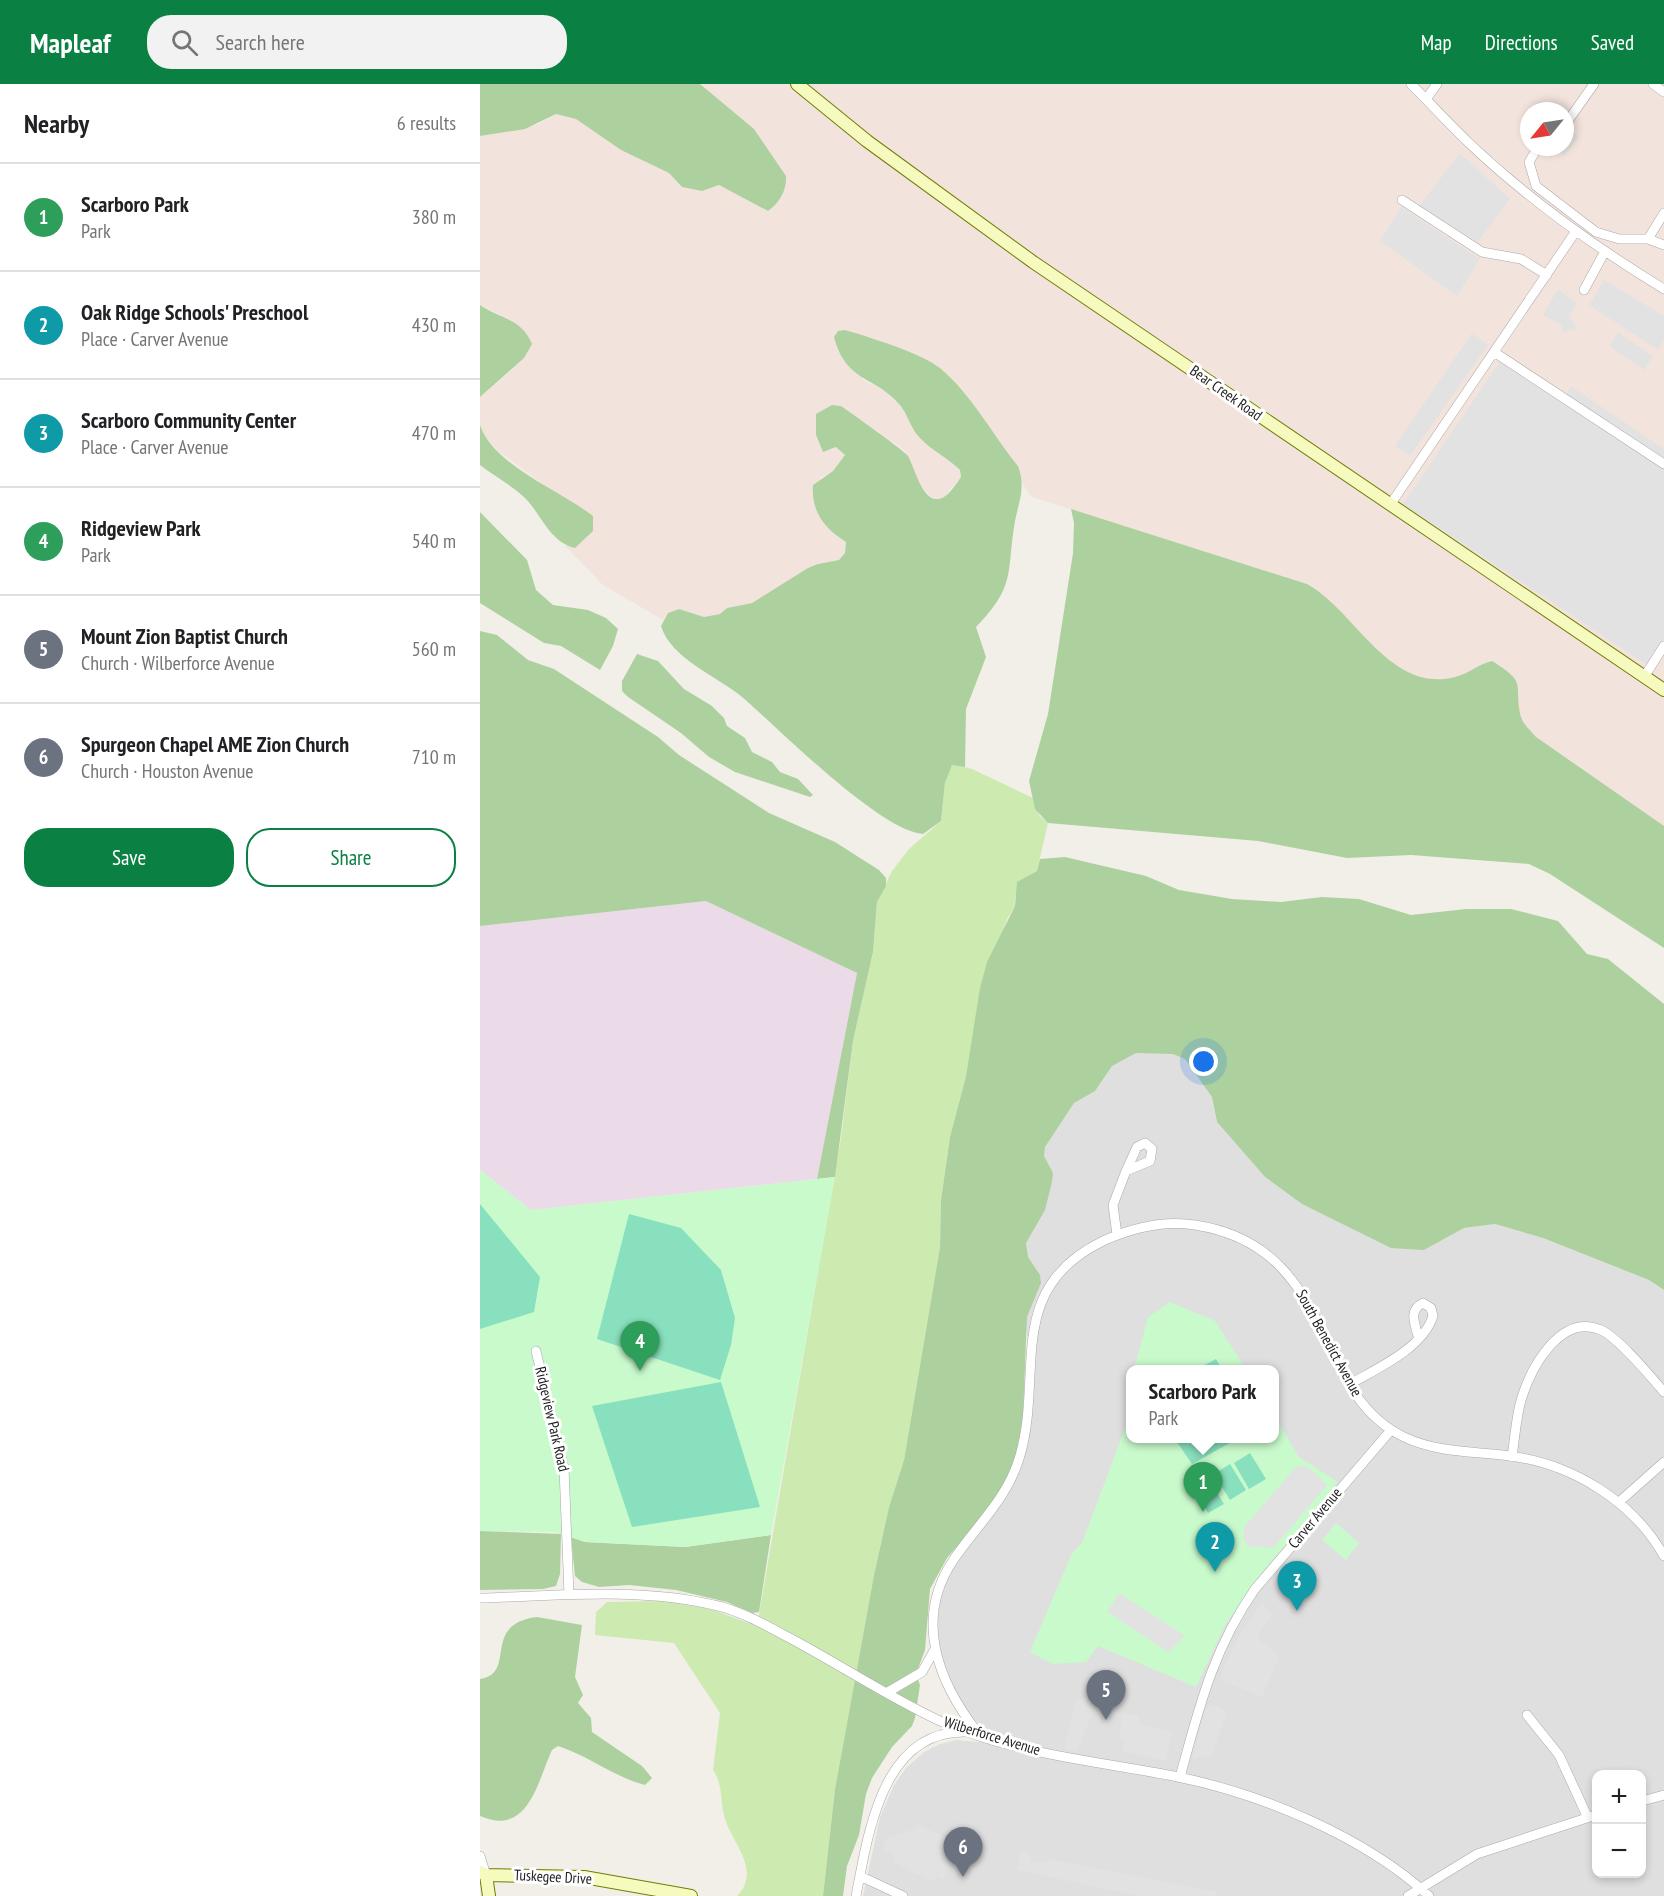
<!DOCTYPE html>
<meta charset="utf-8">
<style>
body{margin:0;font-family:"PT Sans Narrow",sans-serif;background:#f2f2f2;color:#202124}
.controls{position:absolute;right:18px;bottom:18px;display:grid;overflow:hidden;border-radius:12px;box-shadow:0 3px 9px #0003}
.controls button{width:54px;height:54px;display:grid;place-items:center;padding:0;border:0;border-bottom:2px solid #e0e0e0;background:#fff;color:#202124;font:30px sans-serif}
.compass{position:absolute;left:1040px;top:18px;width:54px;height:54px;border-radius:50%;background:#fff;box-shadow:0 3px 9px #0003;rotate:240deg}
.you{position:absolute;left:724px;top:978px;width:21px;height:21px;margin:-15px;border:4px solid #fff;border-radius:50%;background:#1a73e8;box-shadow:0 0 0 9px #1a73e833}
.badge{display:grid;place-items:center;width:39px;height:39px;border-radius:50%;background:#0b8043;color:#fff;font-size:20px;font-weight:700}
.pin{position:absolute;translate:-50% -50px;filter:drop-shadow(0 2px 3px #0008)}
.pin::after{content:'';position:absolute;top:32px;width:21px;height:18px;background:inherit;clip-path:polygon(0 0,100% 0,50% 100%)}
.popup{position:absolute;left:646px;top:1281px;width:153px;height:78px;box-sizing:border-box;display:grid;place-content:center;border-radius:12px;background:#fff;filter:drop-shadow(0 2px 4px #0005);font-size:20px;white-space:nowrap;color:#757577}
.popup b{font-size:22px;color:#202124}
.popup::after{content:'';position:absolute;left:50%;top:100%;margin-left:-12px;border:12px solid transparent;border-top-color:#fff}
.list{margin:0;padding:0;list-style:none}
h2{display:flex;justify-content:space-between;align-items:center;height:78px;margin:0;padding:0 24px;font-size:26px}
h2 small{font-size:20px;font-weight:400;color:#757577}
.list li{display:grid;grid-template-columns:39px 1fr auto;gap:18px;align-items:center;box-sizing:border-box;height:108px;padding:0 24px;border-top:2px solid #e0e0e0}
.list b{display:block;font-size:22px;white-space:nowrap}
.list p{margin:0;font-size:20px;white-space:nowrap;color:#757577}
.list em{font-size:20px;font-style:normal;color:#757577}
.actions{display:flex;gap:12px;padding:18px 24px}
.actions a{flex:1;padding:14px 0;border:2px solid #0b8043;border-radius:24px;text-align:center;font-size:21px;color:#0b8043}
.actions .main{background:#0b8043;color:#fff}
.icon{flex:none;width:33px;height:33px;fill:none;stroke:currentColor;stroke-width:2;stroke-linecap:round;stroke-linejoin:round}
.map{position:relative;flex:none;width:1184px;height:1812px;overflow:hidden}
header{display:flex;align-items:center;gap:36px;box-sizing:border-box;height:84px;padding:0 30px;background:#0b8043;color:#fff}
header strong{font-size:28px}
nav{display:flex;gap:33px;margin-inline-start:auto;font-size:21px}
.search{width:420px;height:54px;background:#f2f2f2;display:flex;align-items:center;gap:15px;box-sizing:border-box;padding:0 21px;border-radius:24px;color:#757577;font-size:22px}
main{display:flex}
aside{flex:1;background:#fff}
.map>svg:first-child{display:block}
.residential{fill:#e0dfdf;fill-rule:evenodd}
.industrial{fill:#ebdbe8}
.military{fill:#f3e3dd;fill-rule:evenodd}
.grass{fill:#cdebb0}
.forest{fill:#add19e}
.park{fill:#c8facc}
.pitch{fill:#88e0be}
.parking{fill:#e2e2e2}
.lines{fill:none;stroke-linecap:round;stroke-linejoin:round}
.street-casing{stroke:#a9a9a9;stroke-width:10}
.secondary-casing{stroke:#707d05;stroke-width:14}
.street{stroke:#fff;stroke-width:9}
.secondary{stroke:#f7fabf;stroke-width:12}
.labels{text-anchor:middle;stroke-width:6;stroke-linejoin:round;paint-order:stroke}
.street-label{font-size:15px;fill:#222;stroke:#fff}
</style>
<header>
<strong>Mapleaf</strong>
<div class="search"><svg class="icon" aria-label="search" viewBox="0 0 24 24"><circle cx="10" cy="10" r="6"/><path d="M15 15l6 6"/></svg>Search here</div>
<nav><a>Map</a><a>Directions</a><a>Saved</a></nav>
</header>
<main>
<aside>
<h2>Nearby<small>6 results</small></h2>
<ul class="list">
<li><span class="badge" style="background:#2e9e5b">1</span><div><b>Scarboro Park</b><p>Park</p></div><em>380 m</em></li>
<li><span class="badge" style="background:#0f9aa8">2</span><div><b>Oak Ridge Schools' Preschool</b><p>Place · Carver Avenue</p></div><em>430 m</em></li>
<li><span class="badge" style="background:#0f9aa8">3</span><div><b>Scarboro Community Center</b><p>Place · Carver Avenue</p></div><em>470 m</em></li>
<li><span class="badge" style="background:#2e9e5b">4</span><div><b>Ridgeview Park</b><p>Park</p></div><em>540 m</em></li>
<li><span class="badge" style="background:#6b7280">5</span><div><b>Mount Zion Baptist Church</b><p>Church · Wilberforce Avenue</p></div><em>560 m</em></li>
<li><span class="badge" style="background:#6b7280">6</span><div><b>Spurgeon Chapel AME Zion Church</b><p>Church · Houston Avenue</p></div><em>710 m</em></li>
</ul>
<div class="actions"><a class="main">Save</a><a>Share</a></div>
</aside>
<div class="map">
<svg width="1184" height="1812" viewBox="0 0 1184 1812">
<rect width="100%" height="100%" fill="#f2efe9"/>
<!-- residential -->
<path class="residential" d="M653,950L705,975L732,1013L737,1038L785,1093L822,1120L944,1166L984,1144L1015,1140L1063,1154L1169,1196L1184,1206V1812H383L400,1733L414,1701L426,1684L444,1668L460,1660L476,1656L499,1658L512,1649L491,1633L472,1603L460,1568L453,1516L508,1427L543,1333L548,1257L540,1205L556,1062ZM651,1286H795V1354H651ZM1116,1690H1162V1790H1116Z"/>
<!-- industrial -->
<path class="industrial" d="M226,817L377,889L337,1095L51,1126L0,1086V842Z"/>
<!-- military -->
<path class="military" d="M220,0H1184V858L827,500L552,413L458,282L390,253L382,295L408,309L421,322L440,354L480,386L481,393L464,413L458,415L451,413L440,400L424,366L361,322L352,321L351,366L356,363L365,371L353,387L340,394L355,451L366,458L365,469L359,476L338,480L272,519L247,524L240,530L224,533L199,525L188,529L183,536L123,501L84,461L95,464L103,425L78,411L18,367L3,350L0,341V313L32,286L31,236L0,221V52L59,40L76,30L96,35L141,66L189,89L202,103L222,107L239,101L288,127L225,3ZM1049,27H1085V63H1049Z"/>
<!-- grass -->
<path class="grass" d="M472,680L492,685L553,714L559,731L568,739L557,787C544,793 533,807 535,822L527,835L497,927L486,992L470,1053L461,1116L460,1163L424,1376L409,1423L394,1491L355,1705L343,1812H257C283,1785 250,1758 244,1731C240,1715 243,1701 233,1686L240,1629L194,1559L115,1551L116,1528L127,1518L185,1517L230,1525L277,1542L361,1054L373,957L393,868L397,818L412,787L429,765L461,737L465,699Z"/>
<!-- forest -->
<path class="forest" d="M0,0H220L274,45L306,92C307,107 299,119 288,127L239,101L222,107L202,103L189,89L141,66L96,35L76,30L45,45L0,52Z
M0,221C21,235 42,235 52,260L44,274L0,313Z
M365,246C389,253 441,269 460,284C492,311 512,350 538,382C546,403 539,417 535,437C526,489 537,501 496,543L506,573L486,625L485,683L472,681L465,699L461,737L443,750C400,747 298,644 262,613C237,592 191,575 181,542L188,529L199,525L224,533L240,530L247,524L272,519L328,484L338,480L359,476L365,469L366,458C345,445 331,428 333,401L353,387L365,371L356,363L343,368L336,351V330L352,321L361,322C370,328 425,367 428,372C434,382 442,417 458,415C467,415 476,400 481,393L480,386C468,374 451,366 440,354C431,345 428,331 420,321C396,292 366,299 354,253L358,247Z
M0,341C13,381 81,407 113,432V447L95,464C70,458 62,432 46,415C33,402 14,392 0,381Z
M591,425L827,500C876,527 909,610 975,593C988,590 999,580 1012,577C1049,600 1033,599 1041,633C1043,640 1051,647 1056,653L1184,742V864L1070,790L1049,780L931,771L867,774L778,757L568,739L555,725L549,697L568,630L593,469L594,439Z
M0,428L47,476L56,506L73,521L108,526L126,534L138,545L133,562L120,586L81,562L64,559L0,519Z
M0,547L17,551L48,576L74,585L178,653L199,671L289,729L355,758L399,786L406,794V802L397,818L393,868L373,957L355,1093L337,1095L377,889L226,817L0,842Z
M157,570L178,577L204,605L232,622L244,634L247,642L265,654L272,668L292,678L300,688L318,695L333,711L330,713L255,688L229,673L201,649L148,613L142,607V597Z
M585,773L666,792L699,806L752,815L801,818L842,813L879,815L931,831L986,825H1031L1078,837L1107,870L1128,875L1184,920V1206L1169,1196L1063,1154L1015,1140L984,1144L944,1166L911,1164L822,1120L785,1093L737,1038L732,1013L705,975L693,970L656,969L632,982L615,1007L594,1019L565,1063L564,1072L573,1089L572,1098L565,1126L546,1159L548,1173L560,1191L561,1199L547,1233L543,1333L538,1364L529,1390L508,1427L467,1474L450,1505L445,1566L436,1590L440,1601L435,1634L432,1642L412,1663L392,1694L386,1710L379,1751L367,1782L363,1812H343L355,1705L394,1491L409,1423L424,1376L460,1163L461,1116L470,1053L486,992L500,904L507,878L535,822L537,798L557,787L560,775Z
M0,1447L81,1450L80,1490L76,1502L63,1505L0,1506Z
M291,1451L279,1528L272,1529L247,1518L196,1506L149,1501L119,1503L102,1498L95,1492L91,1453L105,1458L205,1463Z
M57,1533L102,1541L95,1593L103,1611L98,1619L111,1634L112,1648L162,1682L172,1694L165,1701C134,1693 109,1672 78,1662L72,1666C57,1699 48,1753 0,1732V1595C38,1589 0,1540 57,1533Z"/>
<!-- park -->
<path class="park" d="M0,1086L51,1126L355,1093L291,1451L205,1463L105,1458L75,1448L0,1447Z
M690,1218L735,1237L766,1285L654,1286L668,1233Z
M651,1328V1354H795V1333L819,1373L858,1398L781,1490L745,1541L716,1603L618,1562L606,1578L572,1580L550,1568L592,1469L602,1459Z
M856,1439L879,1459L866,1476L842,1456Z"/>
<!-- pitch -->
<path class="pitch" d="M0,1120L60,1193L54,1228L0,1245Z
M149,1130L201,1144L241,1186L255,1234L251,1261L240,1296L117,1255Z
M736,1275L742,1285H717Z
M241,1298L280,1423L152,1443L112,1322Z
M695,1355H757L712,1380Z
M770,1369L786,1395L769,1405L754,1379Z
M750,1380L766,1406L750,1416L734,1390Z
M728,1394L744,1420L728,1429L713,1403Z"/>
<!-- parking -->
<path class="parking" d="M1087,44L1099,53L1084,72L1072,63H1085Z
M980,69L1030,115L998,158L939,122Z
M921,123L1000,175L977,212L900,157Z
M1124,196L1184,232V256L1178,266L1109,221Z
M1078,205L1097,219L1089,231L1097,245L1083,248L1081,241L1063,231Z
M1138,248L1173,272L1164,286L1129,262Z
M992,249L1008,261L930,372L915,362Z
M1021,276L1184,385V553L1167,581L923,420Z
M1091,302L1184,365V377L1086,311Z
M821,1381L829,1384L847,1401L793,1464L768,1462L763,1455L765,1442L814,1385Z
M639,1509L704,1551L700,1557L688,1568L627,1528Z
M781,1519L793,1529L778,1551L779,1555L799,1573L782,1613L739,1595L757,1556Z
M610,1610L618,1614L597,1668L584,1665L595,1619Z
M733,1620L747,1628L732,1671L712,1675L726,1625Z
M643,1629L659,1632L658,1640L692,1648L686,1677L642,1667L644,1657L638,1655Z
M437,1740L472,1756L468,1765L476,1769L463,1796L456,1792L453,1798L412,1777L415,1771L402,1765L406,1755L434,1745Z
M541,1768L550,1770L551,1777L563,1779L569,1775L737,1808L736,1812H660L537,1786Z"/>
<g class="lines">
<!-- street casing -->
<g class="street-casing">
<path id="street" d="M931,0C950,19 969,40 989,59C1048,115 1115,163 1184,205
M1173,0L1184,8
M946,15L957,0
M1085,41L1114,0
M1058,63L1049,78L1056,102L1116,148L1139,155H1168L1184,161
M922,116L1002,168L1041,175L1067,191
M1168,155L1184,129
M1104,206L1124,169
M1014,268L1184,380
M910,421L1096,147
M1164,593L1184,562
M665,1059L672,1065L670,1077L646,1087L657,1063Z
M637,1151L633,1121L646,1087
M56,1267L84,1384L89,1511
M870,1300C898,1284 943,1264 953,1232L951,1224L943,1219C928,1226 935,1240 938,1252
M1032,1373C1035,1353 1036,1332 1042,1313C1052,1282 1081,1229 1121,1246C1139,1254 1171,1293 1184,1308
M1139,1418L1184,1378
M0,1514C77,1512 158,1503 234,1521C258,1526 282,1539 304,1551C356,1578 406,1612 460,1637C535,1671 619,1677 698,1693C782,1710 885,1753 949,1812
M408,1608L442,1588L455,1565
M1047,1631L1079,1671L1108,1734
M700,1693C719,1624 733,1565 775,1505L911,1346
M1162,1717L1184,1711
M0,1772L6,1791
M380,1792L423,1812
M376,1812C389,1745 404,1636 498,1649C458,1598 433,1535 474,1475C498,1440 526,1416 539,1375C565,1292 522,1206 623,1157C652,1144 683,1136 715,1141C858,1163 829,1308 924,1353C958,1369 993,1367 1030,1372C1092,1380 1153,1417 1184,1472
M928,1812L997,1770L1116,1731"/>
</g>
<!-- secondary casing -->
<g class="secondary-casing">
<path id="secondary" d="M317,0L387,57L553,178L1184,606
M0,1788L6,1791L104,1793L211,1812
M6,1791L9,1812"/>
</g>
<!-- street -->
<use href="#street" class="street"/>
<!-- secondary -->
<use href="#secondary" class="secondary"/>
</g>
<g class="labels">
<!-- street labels -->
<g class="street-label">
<text transform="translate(746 309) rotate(35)" y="5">Bear Creek Road</text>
<text transform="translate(849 1259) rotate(61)" y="5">South Benedict Avenue</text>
<text transform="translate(72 1335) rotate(77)" y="5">Ridgeview Park Road</text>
<text transform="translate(835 1434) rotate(-50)" y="5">Carver Avenue</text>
<text transform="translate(512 1652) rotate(17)" y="5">Wilberforce Avenue</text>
<text transform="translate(73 1793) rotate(3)" y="5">Tuskegee Drive</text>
</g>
</g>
</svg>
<div class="controls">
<button>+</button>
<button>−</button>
</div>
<svg class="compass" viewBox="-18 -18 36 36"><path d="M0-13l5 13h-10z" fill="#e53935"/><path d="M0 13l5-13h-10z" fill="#757577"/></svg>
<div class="you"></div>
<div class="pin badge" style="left:723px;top:1428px;background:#2e9e5b">1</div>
<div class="popup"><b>Scarboro Park</b>Park</div>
<div class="pin badge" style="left:735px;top:1488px;background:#0f9aa8">2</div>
<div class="pin badge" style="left:817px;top:1527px;background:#0f9aa8">3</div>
<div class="pin badge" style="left:160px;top:1287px;background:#2e9e5b">4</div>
<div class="pin badge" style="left:626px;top:1636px;background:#6b7280">5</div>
<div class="pin badge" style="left:483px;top:1793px;background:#6b7280">6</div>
</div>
</main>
